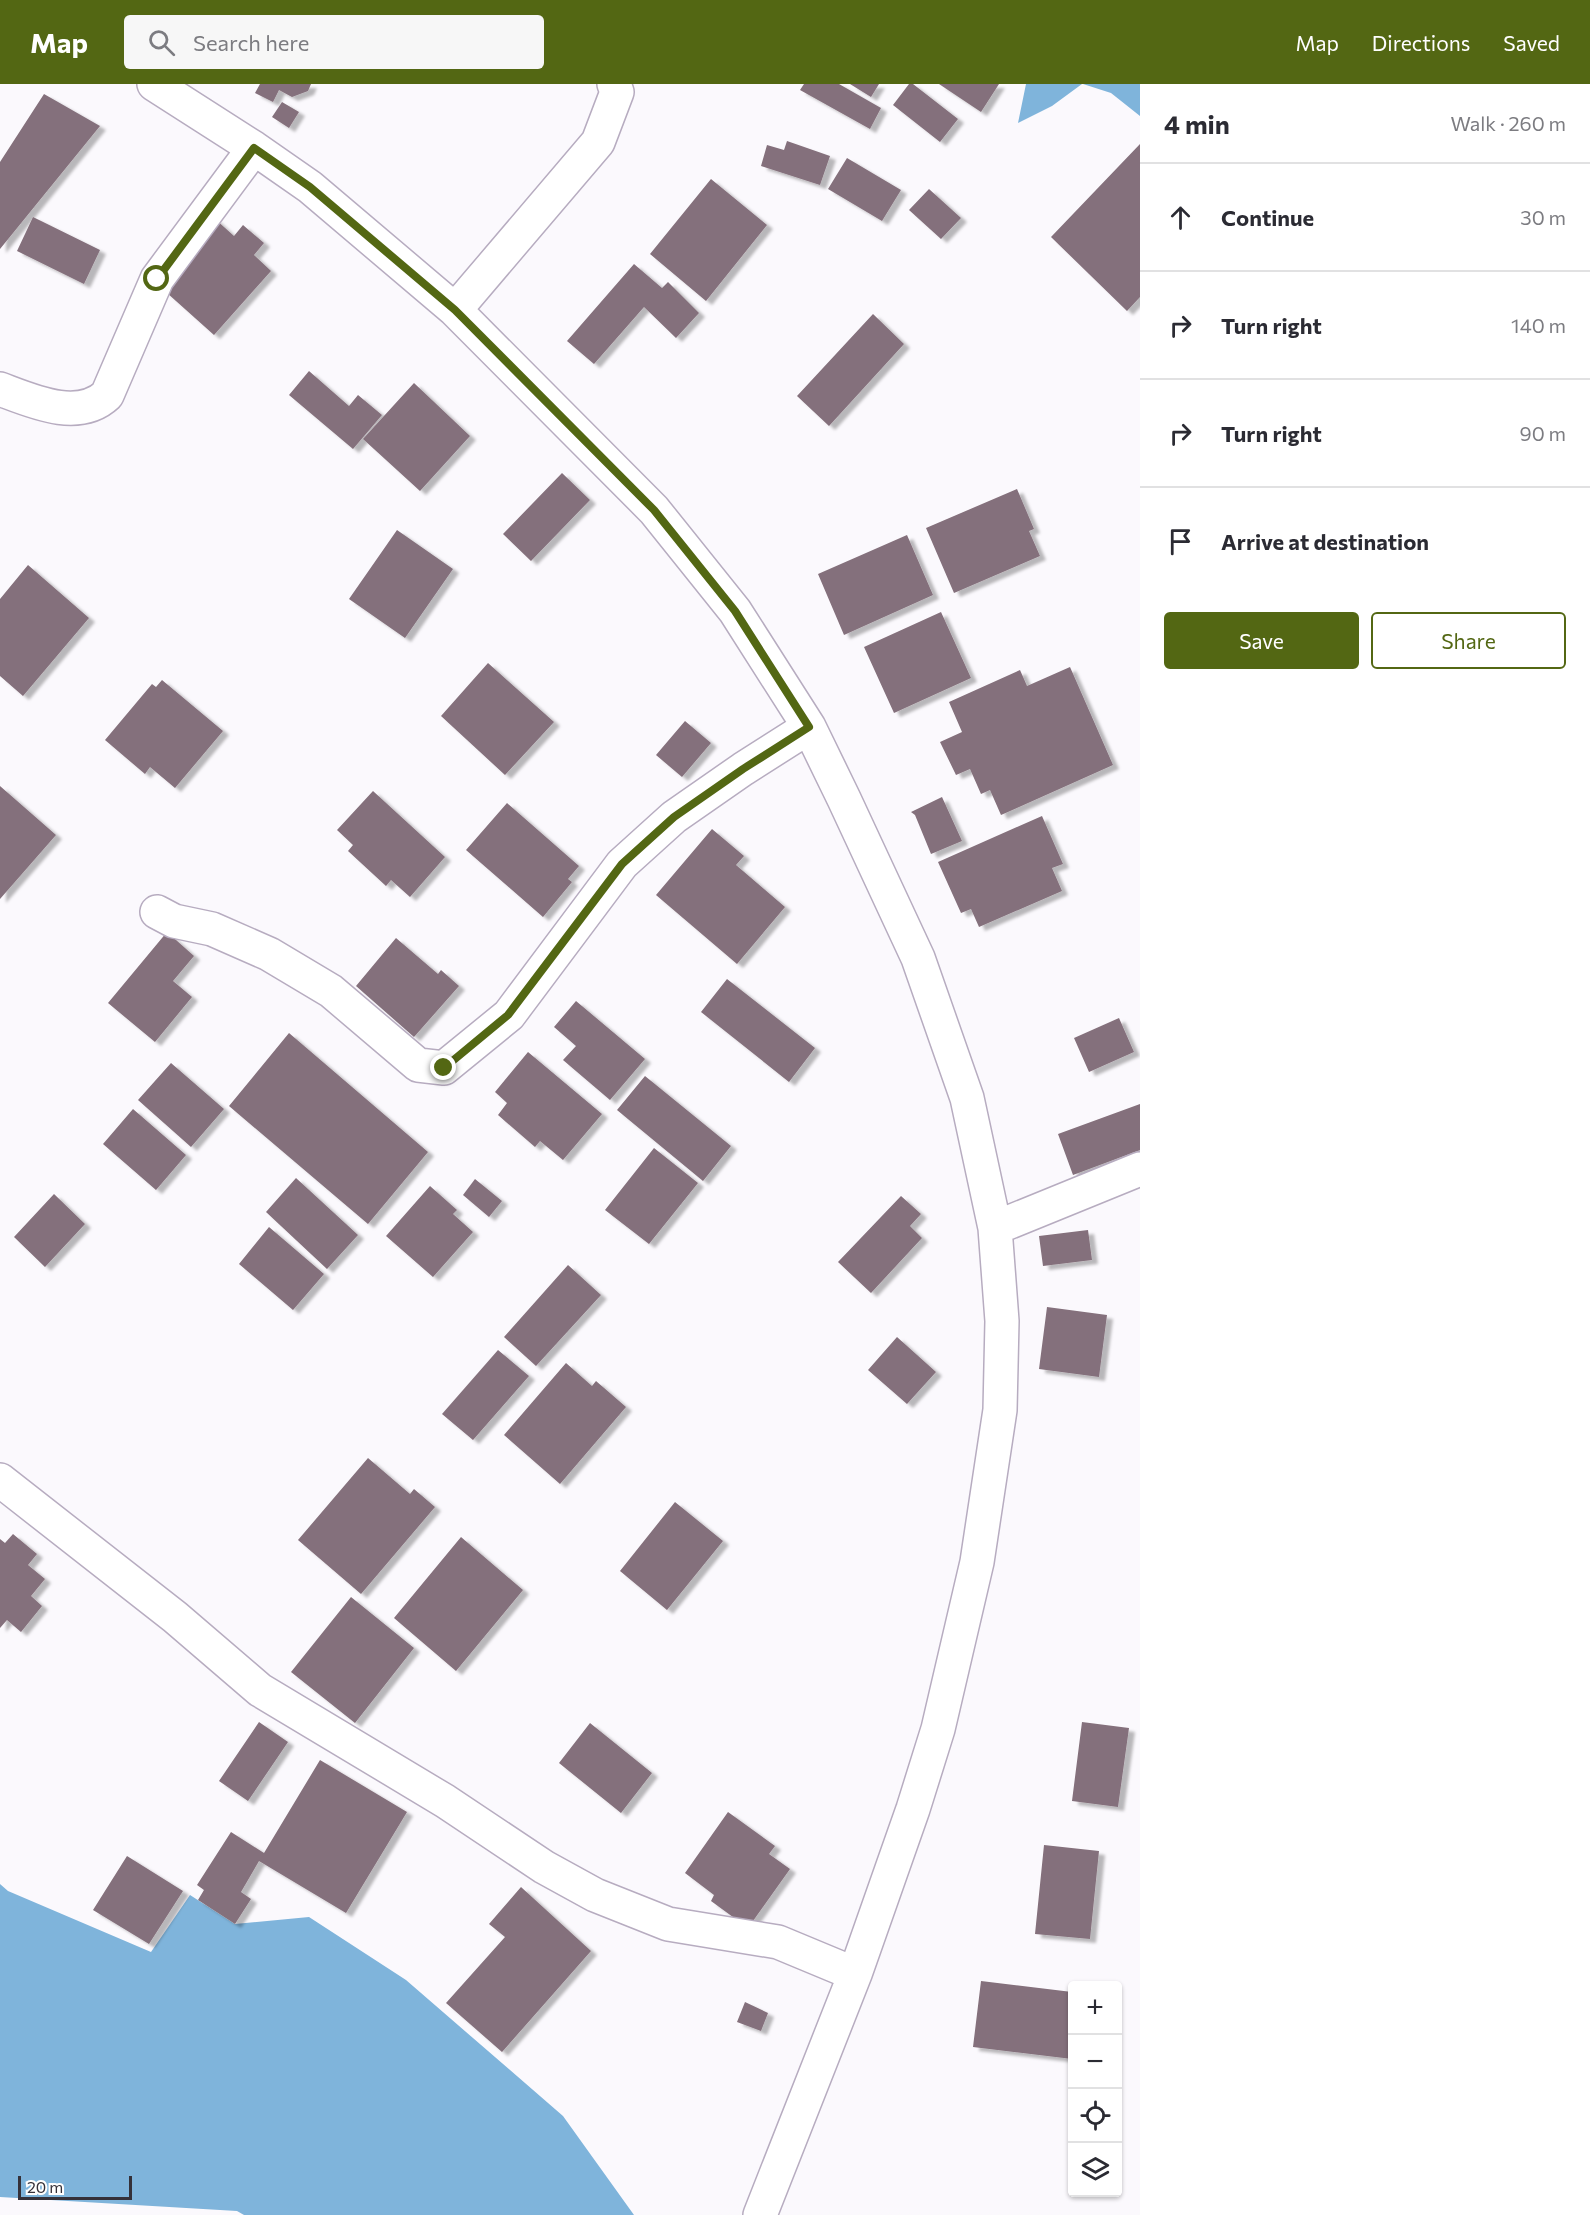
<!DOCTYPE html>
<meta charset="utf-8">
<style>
body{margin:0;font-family:Commissioner,sans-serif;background:#f7f7f7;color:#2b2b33}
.controls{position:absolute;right:18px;bottom:18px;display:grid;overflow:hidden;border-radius:6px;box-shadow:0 2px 4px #0004}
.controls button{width:54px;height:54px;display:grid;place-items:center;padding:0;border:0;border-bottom:2px solid #e1e1e2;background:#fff;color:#2b2b33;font:30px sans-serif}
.scale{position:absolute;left:18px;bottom:15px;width:114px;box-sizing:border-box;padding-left:6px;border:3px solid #353139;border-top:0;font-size:16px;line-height:21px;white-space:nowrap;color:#353139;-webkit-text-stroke:4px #fff;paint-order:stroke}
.stop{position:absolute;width:18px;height:18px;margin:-14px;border:4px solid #536713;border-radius:50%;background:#fff}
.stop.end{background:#536713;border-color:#fff;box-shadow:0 2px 6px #0008}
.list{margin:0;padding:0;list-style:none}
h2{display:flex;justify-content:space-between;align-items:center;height:78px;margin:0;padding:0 24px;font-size:26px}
h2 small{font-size:20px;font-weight:400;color:#7c7c81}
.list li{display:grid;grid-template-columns:39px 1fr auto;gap:18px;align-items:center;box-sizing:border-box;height:108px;padding:0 24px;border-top:2px solid #e1e1e2}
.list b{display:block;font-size:22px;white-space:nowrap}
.list em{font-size:20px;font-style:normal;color:#7c7c81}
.actions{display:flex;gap:12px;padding:18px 24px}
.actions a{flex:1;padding:14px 0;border:2px solid #536713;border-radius:6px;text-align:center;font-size:21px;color:#536713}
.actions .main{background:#536713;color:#fff}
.icon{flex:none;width:33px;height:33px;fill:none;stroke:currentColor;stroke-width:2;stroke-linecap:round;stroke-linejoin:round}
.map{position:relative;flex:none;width:1140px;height:2131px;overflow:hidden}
header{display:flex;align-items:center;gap:36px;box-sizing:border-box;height:84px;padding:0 30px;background:#536713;color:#fff}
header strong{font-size:28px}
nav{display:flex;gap:33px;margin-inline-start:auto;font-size:21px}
.search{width:420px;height:54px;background:#f7f7f7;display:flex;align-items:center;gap:15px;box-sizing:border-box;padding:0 21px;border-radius:6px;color:#7c7c81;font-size:22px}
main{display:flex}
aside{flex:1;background:#fff}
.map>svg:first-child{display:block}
.water{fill:#7fb4db}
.building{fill:#84707b;filter:url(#shadow)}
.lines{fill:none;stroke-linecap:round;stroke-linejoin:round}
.minor-casing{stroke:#b7acc0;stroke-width:36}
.minor{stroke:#fff;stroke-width:33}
.route{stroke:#536713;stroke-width:8}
</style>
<header>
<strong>Map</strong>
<div class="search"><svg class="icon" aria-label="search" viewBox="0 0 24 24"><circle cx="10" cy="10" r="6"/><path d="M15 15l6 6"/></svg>Search here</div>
<nav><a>Map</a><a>Directions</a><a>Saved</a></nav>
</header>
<main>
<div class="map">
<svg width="1140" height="2131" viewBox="0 0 1140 2131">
<defs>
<filter id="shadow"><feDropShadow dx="6" dy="4" stdDeviation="1.5" flood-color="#0004"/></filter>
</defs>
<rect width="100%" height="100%" fill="#fbf9fd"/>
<!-- water -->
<path class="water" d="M1026,0H1082L1052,22L1018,39Z
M1083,0H1140V32L1111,9Z
M0,1800L8,1807L151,1868L190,1811L235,1840L309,1833L406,1896L563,2032L634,2131H244L237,2127L0,2113Z"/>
<!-- building -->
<path class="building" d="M260,0H311L308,7L292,13L279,6L273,18L255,9Z
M804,0H839L881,24L870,45L800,6Z
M850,0H879L871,13Z
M909,0H913L958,35L940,58L893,21Z
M939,0H999L981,28Z
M44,10L100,42L0,165V78Z
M282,18L299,28L289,44L272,33Z
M787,57L830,72L820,101L761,82L767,61L784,66Z
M1140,60V213L1127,227L1051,153Z
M847,74L901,106L882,137L828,105Z
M711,95L767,141L706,217L650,170Z
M929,105L961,134L941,155L909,126Z
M33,133L100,166L84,200L17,167Z
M214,134L234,152L243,141L264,159L254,171L271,187L214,251L157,200Z
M634,180L662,204L668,198L699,229L676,254L644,223L594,280L567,257Z
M873,230L904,260L829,342L797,312Z
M309,287L349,322L358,311L382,331L353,365L289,311Z
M414,299L470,352L420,407L363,355Z
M562,389L590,416L531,477L503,450Z
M1017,405L1034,445L1029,447L1040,472L954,509L926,444Z
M397,446L453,485L405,554L349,515Z
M907,451L933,511L844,551L818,490Z
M28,481L89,534L23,612L0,592V515Z
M941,528L971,594L894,629L864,563Z
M488,579L554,638L505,691L441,632Z
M1070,583L1113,681L1001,731L990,706L981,710L970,685L956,691L940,658L962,648L949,618L1020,586L1027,602Z
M162,596L223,647L175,704L150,683L145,690L105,656L152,600L156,603Z
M685,637L711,659L682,693L656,671Z
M0,702L56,751L0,815Z
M373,707L445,773L410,813L391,796L386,802L348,767L353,761L337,746Z
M942,713L962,757L931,770L915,731L911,728Z
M507,719L579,782L568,795L572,798L543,833L466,766Z
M1042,732L1063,780L1052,784L1062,807L979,843L971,825L961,829L938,778Z
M712,745L744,772L736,781L785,823L737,880L656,811Z
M167,848L194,872L173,897L192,913L155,958L108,919Z
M396,854L438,890L441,886L459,902L414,953L356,902Z
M727,895L815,964L789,998L701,928Z
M576,917L645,975L610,1016L563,976L576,962L554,943Z
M1119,934L1134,968L1089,988L1074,954Z
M289,949L428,1068L368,1140L229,1022Z
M528,968L602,1030L563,1076L540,1057L535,1063L498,1031L507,1019L495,1008Z
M171,979L224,1025L191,1063L138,1016Z
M645,992L731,1062L703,1097L617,1026Z
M1140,1020V1066L1073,1091L1058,1050Z
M133,1025L186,1071L156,1106L103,1060Z
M654,1064L698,1099L649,1160L605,1126Z
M296,1094L358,1151L327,1185L266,1128Z
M475,1095L502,1117L489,1133L463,1111Z
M430,1102L457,1126L453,1130L473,1148L433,1193L386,1152Z
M54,1110L85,1140L45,1183L14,1153Z
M901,1112L921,1130L910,1142L922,1154L871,1209L838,1178Z
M269,1143L324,1190L293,1226L239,1180Z
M1088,1146L1092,1176L1043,1182L1039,1152Z
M568,1181L601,1211L536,1282L504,1253Z
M1047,1223L1107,1231L1099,1293L1039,1285Z
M897,1253L936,1288L907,1320L868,1286Z
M498,1266L529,1292L473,1356L442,1330Z
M566,1279L592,1302L596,1297L626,1323L560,1400L504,1351Z
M368,1374L410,1410L414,1405L435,1423L361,1510L298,1456Z
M675,1418L723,1457L667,1526L620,1487Z
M13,1450L37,1470L28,1481L45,1495L31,1512L42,1522L21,1548L7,1536L0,1544V1455L5,1459Z
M461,1453L523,1506L456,1587L394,1534Z
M351,1513L414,1564L355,1639L291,1588Z
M259,1638L288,1658L248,1717L219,1697Z
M1082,1638L1129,1644L1118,1723L1072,1717Z
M590,1639L652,1689L621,1729L559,1679Z
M320,1676L407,1728L346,1829L259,1777L241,1808L251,1815L235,1840L198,1816L204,1806L197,1801L231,1748L264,1769Z
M728,1728L775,1762L769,1770L790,1785L748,1844L711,1817L714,1811L685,1789Z
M1044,1761L1099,1767L1090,1855L1035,1850Z
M127,1772L183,1807L149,1860L93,1826Z
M521,1803L591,1867L502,1968L446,1919L505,1853L489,1840Z
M981,1897L1072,1908V1975L973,1963Z
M745,1918L768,1929L761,1947L737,1938Z"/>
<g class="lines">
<!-- minor casing -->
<g class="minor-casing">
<path id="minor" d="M154,0L254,64L310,103L455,226L654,426L735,527L809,643L844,715L918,874L967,1014L995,1144L1002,1237L1000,1326L977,1478L938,1645L913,1725L855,1890L760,2131
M455,226L598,58L617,8L614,0
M0,305C32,317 78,338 107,311L157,195L254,64
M157,828L174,837L212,845L269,870L331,907L418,981L444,984L509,931L622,780L674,733L743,685L809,643
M995,1144L1140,1085
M0,1396L175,1533L260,1606L445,1717L544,1783L595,1811L668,1840L778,1858L855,1890"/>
</g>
<!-- minor -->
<use href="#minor" class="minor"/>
</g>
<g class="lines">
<!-- route -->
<path class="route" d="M157,195L254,64L310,103L455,226L654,426L735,527L809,643L743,685L674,733L622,780L508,931L444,984"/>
</g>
</svg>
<div class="controls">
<button>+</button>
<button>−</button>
<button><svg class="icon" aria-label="locate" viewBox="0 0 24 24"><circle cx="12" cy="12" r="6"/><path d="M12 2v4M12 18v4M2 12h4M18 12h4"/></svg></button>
<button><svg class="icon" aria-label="layers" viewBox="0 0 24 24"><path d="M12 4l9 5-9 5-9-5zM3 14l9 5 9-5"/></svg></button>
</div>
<div class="scale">20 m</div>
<div class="stop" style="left:157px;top:195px"></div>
<div class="stop end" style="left:444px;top:984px"></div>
</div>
<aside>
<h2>4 min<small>Walk · 260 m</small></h2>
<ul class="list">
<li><svg class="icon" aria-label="ahead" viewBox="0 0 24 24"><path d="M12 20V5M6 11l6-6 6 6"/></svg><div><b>Continue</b></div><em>30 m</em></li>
<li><svg class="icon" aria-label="right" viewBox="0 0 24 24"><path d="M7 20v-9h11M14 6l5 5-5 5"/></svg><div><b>Turn right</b></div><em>140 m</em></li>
<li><svg class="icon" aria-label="right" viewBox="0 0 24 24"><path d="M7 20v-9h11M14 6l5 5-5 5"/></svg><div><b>Turn right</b></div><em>90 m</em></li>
<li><svg class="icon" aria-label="arrive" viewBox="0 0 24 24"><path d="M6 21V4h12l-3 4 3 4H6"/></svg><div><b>Arrive at destination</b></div></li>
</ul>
<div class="actions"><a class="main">Save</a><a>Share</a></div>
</aside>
</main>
